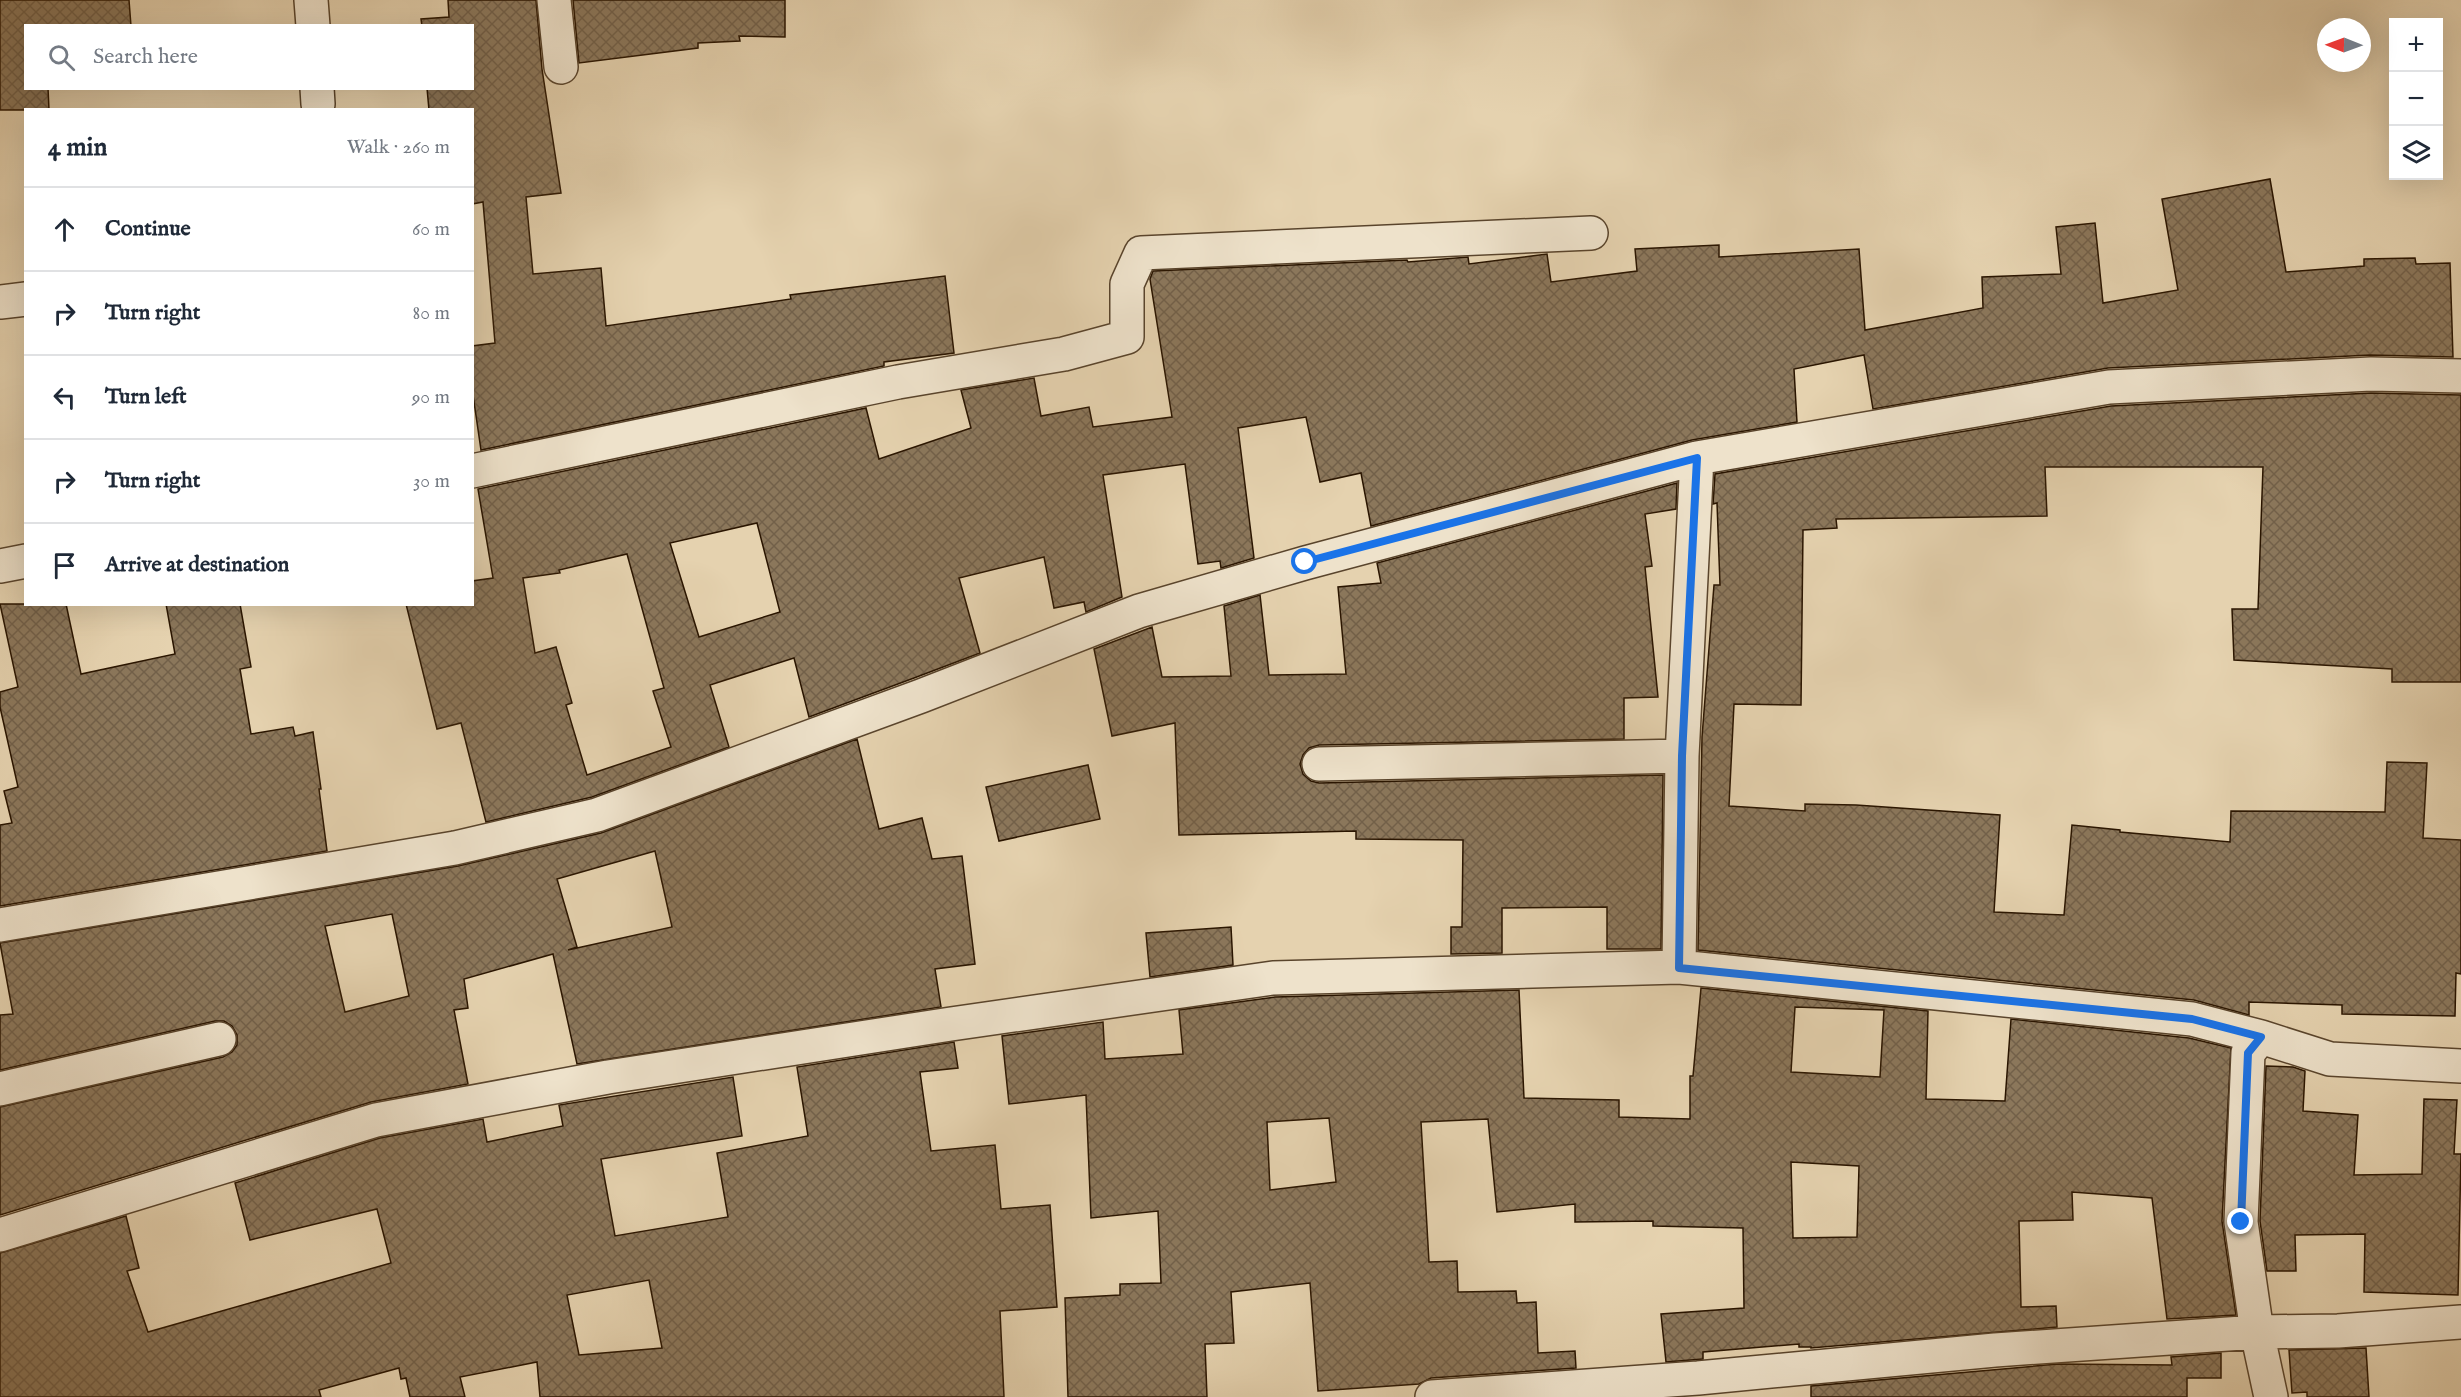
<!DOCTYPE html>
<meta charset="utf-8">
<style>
body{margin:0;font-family:"IM FELL English",serif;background:#f2f2f3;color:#1f2937}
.controls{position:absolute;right:18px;top:18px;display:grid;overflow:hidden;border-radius:0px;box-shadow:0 6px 24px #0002}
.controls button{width:54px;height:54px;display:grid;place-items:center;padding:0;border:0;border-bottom:2px solid #e0e1e3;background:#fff;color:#1f2937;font:30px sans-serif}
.compass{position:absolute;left:2317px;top:18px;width:54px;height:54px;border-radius:50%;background:#fff;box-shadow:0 6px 24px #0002;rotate:271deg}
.stop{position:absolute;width:18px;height:18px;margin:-14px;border:4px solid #1a73e8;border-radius:50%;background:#fff}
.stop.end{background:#1a73e8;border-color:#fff;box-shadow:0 2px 6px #0008}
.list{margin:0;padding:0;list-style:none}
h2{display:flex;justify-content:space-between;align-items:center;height:78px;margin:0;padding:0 24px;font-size:26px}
h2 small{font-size:20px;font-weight:400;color:#747a83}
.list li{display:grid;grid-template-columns:39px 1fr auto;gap:18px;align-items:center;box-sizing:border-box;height:84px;padding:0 24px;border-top:2px solid #e0e1e3}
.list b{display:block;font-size:22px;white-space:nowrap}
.list em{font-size:20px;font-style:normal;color:#747a83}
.icon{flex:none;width:33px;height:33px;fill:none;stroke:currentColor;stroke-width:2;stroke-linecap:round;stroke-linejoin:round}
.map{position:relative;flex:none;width:2461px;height:1397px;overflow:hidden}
.search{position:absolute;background:#fff;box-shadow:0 6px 24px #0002;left:24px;top:24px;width:450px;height:66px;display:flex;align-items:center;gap:15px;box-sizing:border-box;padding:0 21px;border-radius:0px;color:#747a83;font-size:22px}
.panel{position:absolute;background:#fff;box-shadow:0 6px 24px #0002;left:24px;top:108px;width:450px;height:498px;border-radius:0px}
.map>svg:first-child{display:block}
.building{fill:url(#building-cross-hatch);stroke:#2a1500;stroke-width:1.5;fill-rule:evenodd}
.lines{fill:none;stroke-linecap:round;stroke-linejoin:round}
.minor-casing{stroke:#59442c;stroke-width:36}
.minor{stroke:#eee2cb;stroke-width:33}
.route{stroke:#1a73e8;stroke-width:8}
</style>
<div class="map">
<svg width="2461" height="1397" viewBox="0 0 2461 1397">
<defs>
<pattern id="building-cross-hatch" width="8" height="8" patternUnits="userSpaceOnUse" patternTransform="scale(1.5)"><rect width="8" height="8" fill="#8b775b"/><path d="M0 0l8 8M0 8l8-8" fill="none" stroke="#726049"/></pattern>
</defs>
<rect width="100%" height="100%" fill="#e5d2af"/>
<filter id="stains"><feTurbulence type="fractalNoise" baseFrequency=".00333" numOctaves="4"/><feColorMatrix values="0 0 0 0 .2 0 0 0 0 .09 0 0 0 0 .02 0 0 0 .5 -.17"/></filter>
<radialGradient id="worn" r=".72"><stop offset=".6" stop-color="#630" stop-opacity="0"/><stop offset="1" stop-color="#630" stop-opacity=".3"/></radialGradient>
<!-- building -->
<path class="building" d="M0,0H129L131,26H26V88H48L49,110H0Z
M448,0H536L542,69L561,193L526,197L533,274L601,268L606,326L791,299L790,295L945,276L954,353L884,362V366L481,450L472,388V346L495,343L483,202L472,204V110H429L427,88H472V26H422L421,19L449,17Z
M573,0H785V37L739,36L740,41L698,43V48L579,63Z
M2270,179L2286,272L2364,266V259L2415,258L2416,264L2450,263L2453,357L2370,355L2108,368L1873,409L1864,355L1794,369L1797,422L1692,440L1371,526L1361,473L1320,482L1306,417L1238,428L1254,558L1221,568L1220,561L1198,564L1185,464L1103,475L1122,597L1086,612L1084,602L1054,608L1044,557L959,578L980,653L914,678L809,717L794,658L710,685L729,747L592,797L486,822L461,723L437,729L406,604H472V581L493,578L478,489L866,408L879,459L971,428L961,390L1034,378L1041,416L1089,407L1093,427L1172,417L1150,279L1153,271L1407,260L1408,262L1468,257L1469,264L1547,254L1551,282L1637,271L1635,249L1719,245V257L1859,249L1865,330L1983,308L1982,277L2061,274L2056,227L2095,223L2103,303L2178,290L2162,199ZM757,523L780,612L699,637L670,543ZM627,554L664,688L653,691L671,747L587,775L566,705L572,703L556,647L535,653L523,578L560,573L559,570Z
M2371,393L2461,395V682H2392V669L2234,660L2232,609H2258L2263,467H2045L2047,516L1836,519L1837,528L1803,530L1801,705L1734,704L1729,806L1805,811V804L1856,805L2000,815L1994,912L2064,915L2072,825L2120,830V832L2230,842L2231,811L2385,812L2387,762L2427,763L2423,838L2461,840V974L2456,973L2455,1016L2342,1014V1005L2249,1002V1015L2194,1000L1698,950L1702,737L1714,585H1720L1717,503L1713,504L1715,474L2111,406Z
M1677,483L1676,509L1645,514L1652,566L1645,567L1658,697L1624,698V739L1319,745L1309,748L1303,755L1300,764L1303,774L1311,781L1319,783L1663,775L1661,949H1607V907L1502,908V953L1451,954V927H1462L1463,840L1356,839V831L1179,835L1175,723L1112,736L1094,649L1152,627L1162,677L1231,676L1224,606L1260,595L1269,675L1346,674L1338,587L1381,583L1377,563Z
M0,604H66L81,674L175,654L166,604H240L251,667L240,669L251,734L293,727L295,736L313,732L321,789H319L327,851L0,906V825L12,823L4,791L18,787L0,707V692L18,687Z
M857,739L879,829L922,818L932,859L962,856L975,964L935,969L941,1007L577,1064L553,954L464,979L468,1008L454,1010L468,1084L371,1102L0,1215V1107L223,1057L232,1052L237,1045V1035L232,1026L224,1021H215L0,1070V1015L13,1014L0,943L458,866L601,833ZM655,851L672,927L568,950L577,947L557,879ZM392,914L409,996L345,1012L325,926Z
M1088,765L1100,819L999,841L986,787Z
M1231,927L1233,965L1150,977L1146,933Z
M1701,988L1928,1011L1926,1099L2005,1101L2011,1019L2189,1038L2231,1048L2222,1221L2236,1315L2167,1319L2152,1198L2072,1192L2073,1220L2019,1221L2021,1307L2056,1306L2057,1327L1811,1348V1347H1799V1344L1703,1352V1359L1666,1362L1661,1314L1744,1308L1743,1228L1653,1226V1221L1575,1222V1204L1497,1212L1488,1119L1421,1122L1429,1262L1457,1261L1458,1292L1516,1291L1517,1303L1536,1302L1538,1353L1575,1351L1576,1368L1431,1378L1419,1384L1318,1391L1310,1283L1231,1292L1234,1343L1205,1344L1207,1397H1068L1065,1298L1120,1295V1284L1161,1283L1158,1211L1091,1218L1086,1095L1009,1104L1002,1036L1103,1022L1105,1059L1183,1054L1179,1010L1275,997L1519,990L1524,1098L1619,1100V1117L1690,1119V1076H1693ZM1795,1007L1884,1010L1880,1077L1791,1072ZM1329,1118L1336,1182L1270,1190L1267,1122ZM1791,1162L1859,1166L1857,1237L1793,1238Z
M954,1042L958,1068L920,1072L931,1151L995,1145L1001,1209L1050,1205L1057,1307L1000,1311L1004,1397H540L537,1362L460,1377L465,1397H410L406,1378L401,1379L399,1368L319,1390L321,1397H0V1253L126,1216L139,1268L127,1271L148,1332L391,1263L377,1209L250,1240L235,1183L380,1138L483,1119L487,1142L563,1126L559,1105L733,1077L742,1136L601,1159L615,1236L728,1217L717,1153L808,1136L797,1067ZM649,1280L662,1348L579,1355L567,1295Z
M2266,1066L2293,1067L2305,1071L2303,1111L2358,1115L2354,1175L2422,1174L2424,1099L2457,1100L2454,1154H2461L2458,1295L2364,1292L2365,1234L2295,1235L2296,1271H2267L2260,1221Z
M2366,1348L2369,1397H2307V1392L2292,1393L2289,1350Z
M2221,1353V1378H2187V1397H1811V1386L2058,1364L2172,1365L2171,1357Z"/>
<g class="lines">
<!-- minor casing -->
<g class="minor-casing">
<path id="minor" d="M311,0L313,26
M554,0L561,67
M317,88L318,104
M0,302L26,299
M472,471L898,382L1064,354L1127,337V284L1141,253L1591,233
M0,566L26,561
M1319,764L1682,756
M0,925L455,848L597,815L921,696L1139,611L1305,563L1697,458L2109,387L2371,374L2461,376
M1679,967L1682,756L1697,458
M2261,1037L2248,1053L2241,1222L2257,1332L2271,1397
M0,1089L219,1039
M0,1235L376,1120L608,1077L951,1024L1273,978L1679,967L2192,1019L2261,1037L2330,1059L2461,1066
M1432,1397L1698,1378L1995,1350L2257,1332L2338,1331L2461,1322"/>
</g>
<!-- minor -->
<use href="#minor" class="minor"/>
</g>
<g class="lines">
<!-- route -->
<path class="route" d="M1305,562L1697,458L1682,756L1679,968L2192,1019L2261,1037L2248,1053L2241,1222"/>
</g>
<rect width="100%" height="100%" filter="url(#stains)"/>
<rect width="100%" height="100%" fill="url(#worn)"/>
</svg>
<div class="controls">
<button>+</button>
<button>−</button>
<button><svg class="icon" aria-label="layers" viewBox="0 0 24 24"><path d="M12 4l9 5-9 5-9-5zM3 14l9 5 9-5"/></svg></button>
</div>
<svg class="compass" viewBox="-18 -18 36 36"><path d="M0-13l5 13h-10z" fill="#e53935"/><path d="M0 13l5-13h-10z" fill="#747a83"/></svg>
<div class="stop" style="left:1305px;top:562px"></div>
<div class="stop end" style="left:2241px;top:1222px"></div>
<div class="search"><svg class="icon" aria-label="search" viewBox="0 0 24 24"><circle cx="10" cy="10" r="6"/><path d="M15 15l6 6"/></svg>Search here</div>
<section class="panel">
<h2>4 min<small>Walk · 260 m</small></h2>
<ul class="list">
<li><svg class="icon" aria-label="ahead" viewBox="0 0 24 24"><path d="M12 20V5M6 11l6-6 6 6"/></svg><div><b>Continue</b></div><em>60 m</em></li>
<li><svg class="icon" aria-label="right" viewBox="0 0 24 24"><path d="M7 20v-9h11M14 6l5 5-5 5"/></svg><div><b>Turn right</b></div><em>80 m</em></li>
<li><svg class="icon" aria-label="left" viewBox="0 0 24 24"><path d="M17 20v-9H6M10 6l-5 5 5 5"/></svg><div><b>Turn left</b></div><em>90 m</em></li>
<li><svg class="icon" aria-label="right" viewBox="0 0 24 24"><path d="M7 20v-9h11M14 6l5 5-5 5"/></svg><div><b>Turn right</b></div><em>30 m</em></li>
<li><svg class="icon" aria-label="arrive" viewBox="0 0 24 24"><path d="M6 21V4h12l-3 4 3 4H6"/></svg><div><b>Arrive at destination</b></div></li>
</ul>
</section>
</div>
